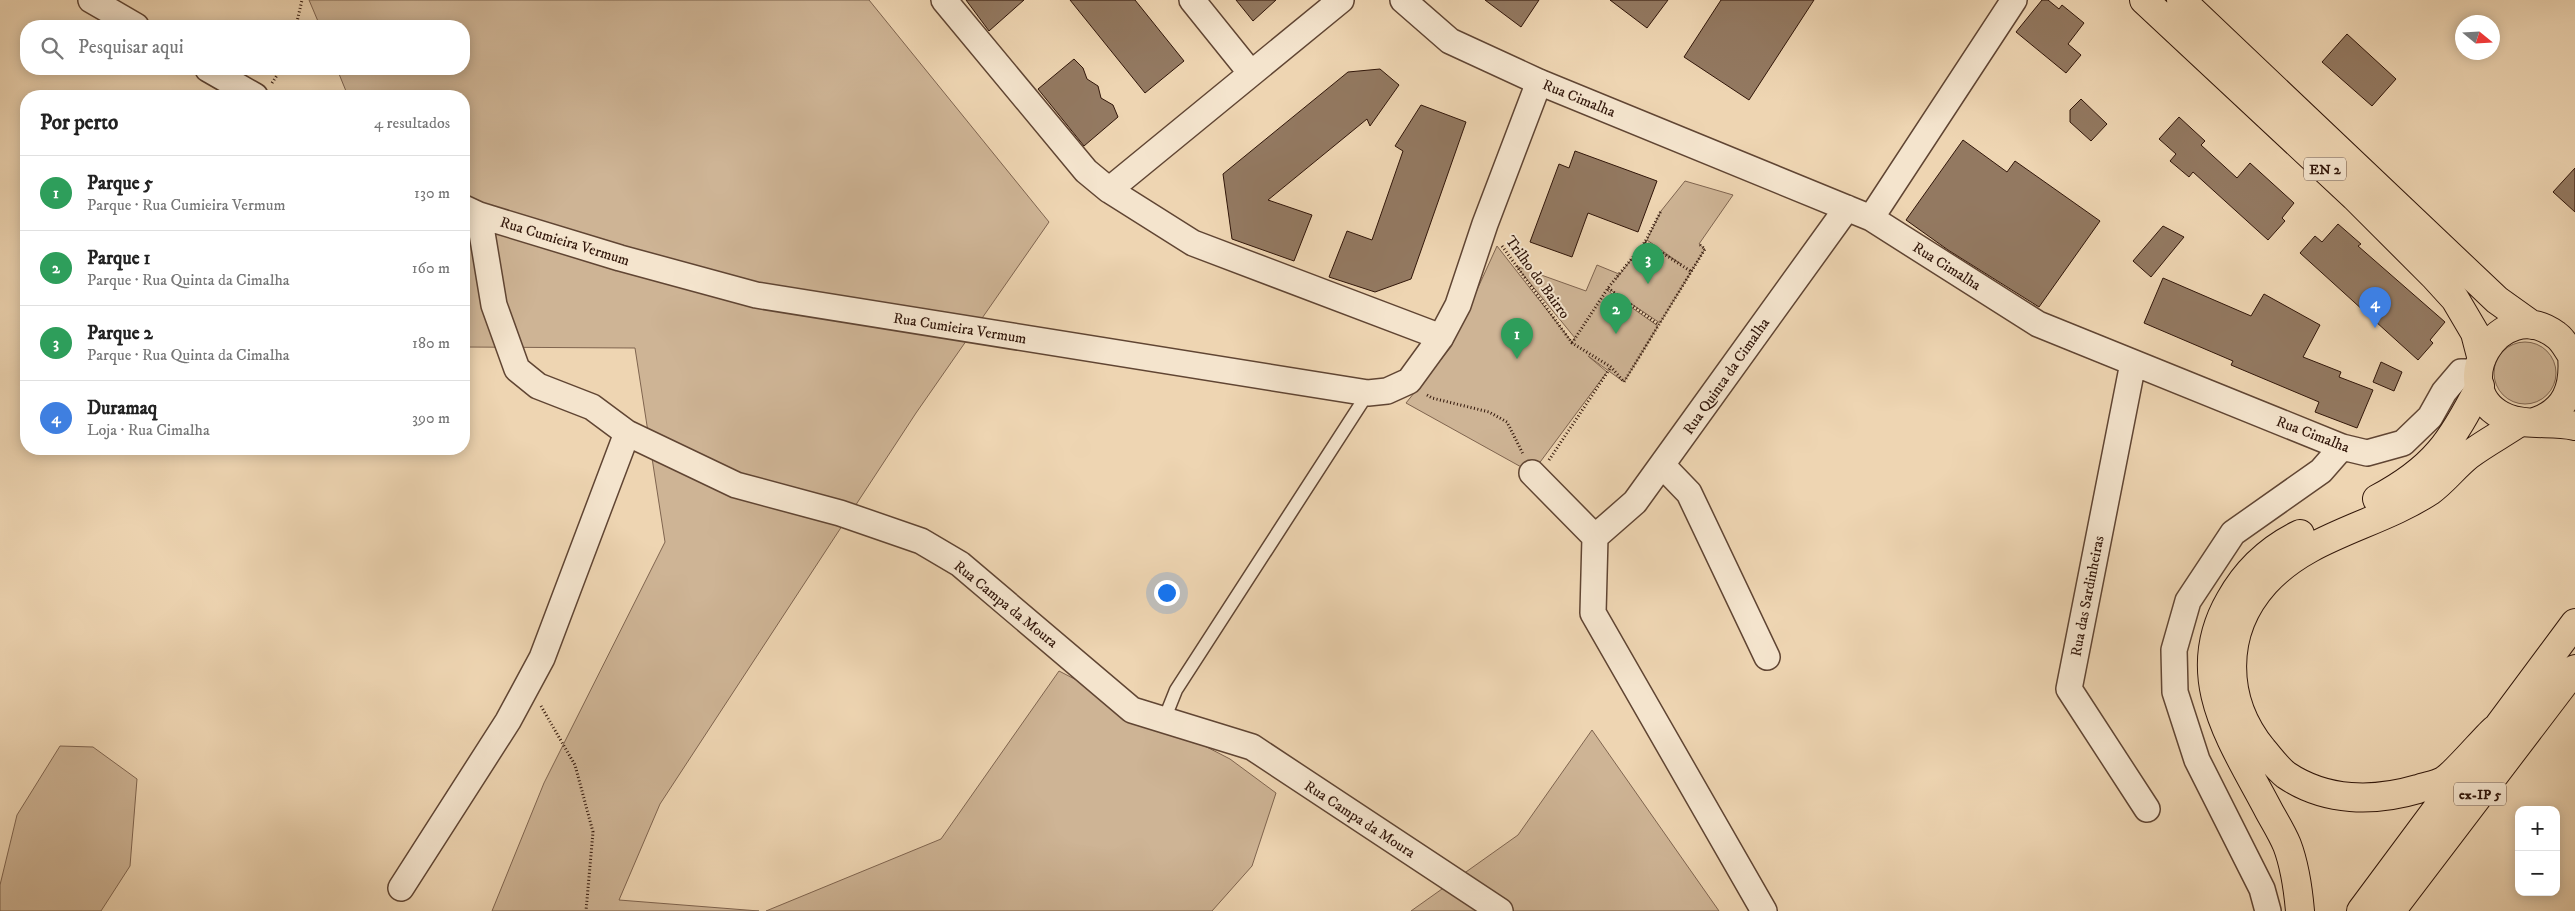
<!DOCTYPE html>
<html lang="pt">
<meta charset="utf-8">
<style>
body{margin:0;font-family:"IM FELL DW Pica",serif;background:#f6f6f6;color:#222}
.controls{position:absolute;right:15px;bottom:15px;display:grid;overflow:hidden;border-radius:10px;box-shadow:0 2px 12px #0003}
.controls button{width:45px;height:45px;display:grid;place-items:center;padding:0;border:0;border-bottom:1px solid #e0e0e0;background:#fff;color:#222;font:25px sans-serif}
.compass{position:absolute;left:2455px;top:15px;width:45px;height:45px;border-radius:50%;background:#fff;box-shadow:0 2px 12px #0003;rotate:108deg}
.you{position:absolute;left:1166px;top:592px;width:18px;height:18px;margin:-12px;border:4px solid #fff;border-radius:50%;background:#1a73e8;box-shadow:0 0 0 8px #1a73e833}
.badge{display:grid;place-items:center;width:32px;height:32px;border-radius:50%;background:#8f2418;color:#fff;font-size:16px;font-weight:700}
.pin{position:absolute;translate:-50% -41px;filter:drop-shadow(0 1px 2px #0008)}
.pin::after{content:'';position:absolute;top:26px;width:18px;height:15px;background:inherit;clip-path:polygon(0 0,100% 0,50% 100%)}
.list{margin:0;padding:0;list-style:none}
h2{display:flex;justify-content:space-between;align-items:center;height:65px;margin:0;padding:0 20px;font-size:21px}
h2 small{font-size:16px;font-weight:400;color:#767676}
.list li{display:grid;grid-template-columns:32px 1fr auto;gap:15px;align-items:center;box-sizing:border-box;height:75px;padding:0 20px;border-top:1px solid #e0e0e0}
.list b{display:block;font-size:19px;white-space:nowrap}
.list p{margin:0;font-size:16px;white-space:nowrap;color:#767676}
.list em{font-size:16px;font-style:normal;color:#767676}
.icon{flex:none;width:28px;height:28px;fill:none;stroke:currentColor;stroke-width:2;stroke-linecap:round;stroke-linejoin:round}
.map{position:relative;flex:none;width:2575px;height:911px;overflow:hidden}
.search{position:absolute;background:#fff;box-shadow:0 2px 12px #0003;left:20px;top:20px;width:450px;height:55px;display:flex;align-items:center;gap:12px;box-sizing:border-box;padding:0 18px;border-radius:20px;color:#767676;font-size:19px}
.panel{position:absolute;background:#fff;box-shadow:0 2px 12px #0003;left:20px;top:90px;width:450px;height:365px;border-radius:20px}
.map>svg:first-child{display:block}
.green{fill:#ceb495;stroke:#7f644f}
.building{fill:#937961;stroke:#301509}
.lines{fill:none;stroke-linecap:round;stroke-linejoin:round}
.service-casing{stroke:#604533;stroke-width:15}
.minor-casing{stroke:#604533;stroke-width:28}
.primary-casing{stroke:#301509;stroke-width:30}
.trunk-casing{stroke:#301509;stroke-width:30}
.path{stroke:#301509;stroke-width:3;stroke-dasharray:1 2.5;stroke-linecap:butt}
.service{stroke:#f4e4cd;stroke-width:12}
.minor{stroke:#f4e4cd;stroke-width:25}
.primary{stroke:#eed5b2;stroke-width:28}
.trunk{stroke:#eed5b2;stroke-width:28}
.labels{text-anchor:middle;stroke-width:4;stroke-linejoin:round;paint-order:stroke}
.shield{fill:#f4e4cd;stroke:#6b5344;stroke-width:1}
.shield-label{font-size:14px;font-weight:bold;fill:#301509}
.street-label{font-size:15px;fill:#301509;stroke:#f4e4cd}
</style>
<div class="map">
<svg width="2575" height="911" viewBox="0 0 2575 911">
<rect width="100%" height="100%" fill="#eed5b2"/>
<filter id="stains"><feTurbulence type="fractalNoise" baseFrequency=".004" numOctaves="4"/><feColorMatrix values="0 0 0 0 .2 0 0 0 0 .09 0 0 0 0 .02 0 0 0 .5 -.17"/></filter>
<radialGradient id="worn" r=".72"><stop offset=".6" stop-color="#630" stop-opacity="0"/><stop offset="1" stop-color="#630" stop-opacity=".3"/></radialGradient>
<!-- green -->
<path class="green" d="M309,0H869L1049,222L916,413L660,804L619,900L759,911H492L544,783L665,542L635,348L464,347V96H348L337,69H464V26H320Z
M1685,181L1733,195L1699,244L1705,249L1660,323L1609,289L1608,291L1658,326L1624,382L1588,356L1607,372L1532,473L1406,403L1451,347L1497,246L1572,342L1575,338L1516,266L1586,291L1597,265L1619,274L1616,279L1645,242L1681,264L1647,240L1661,211Z
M2494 373a31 31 0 1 1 62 0a31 31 0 1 1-62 0Z
M1059,671L1230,759L1276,793L1252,866L1212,911H766L941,839Z
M1592,730L1719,911H1411L1518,835Z
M60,746L93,747L137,779L130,866L101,911H0V885L17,815Z"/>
<!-- building -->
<path class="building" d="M966,0H1024L989,31Z
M1070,0H1135L1184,61L1145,93Z
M1236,0H1276L1253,21Z
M1485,0H1539L1521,27Z
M1610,0H1668L1647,28Z
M1721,0H1814L1749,100L1684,57Z
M2042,0H2048L2059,9L2062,5L2084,23L2068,44L2081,55L2066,73L2016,32Z
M2347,34L2396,79L2372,106L2322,62Z
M1074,59L1083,68L1087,79L1098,86L1101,98L1113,105L1118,117L1084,146L1038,89Z
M1380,69L1399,85L1370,126L1367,119L1268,200L1312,215L1294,261L1232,239L1223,174L1348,72Z
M2081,99L2107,124L2091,141L2070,122V110Z
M1421,105L1466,122L1411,279L1375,292L1329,277L1347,231L1372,240L1403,151L1395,146Z
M2179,117L2205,141L2201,145L2237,178L2250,163L2294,203L2282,218L2285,221L2268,240L2193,172L2189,177L2170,161L2176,154L2159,139Z
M1963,140L2007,172L2015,161L2100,221L2039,307L1948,250L1906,220Z
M1575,151L1657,181L1638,232L1588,213L1572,257L1530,242L1559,164L1569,168Z
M2575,168V212L2553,192Z
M2338,224L2361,244L2358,246L2445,322L2430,340L2433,343L2418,360L2300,253L2315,236L2322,242Z
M2163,226L2184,237L2151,277L2133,261Z
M2163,278L2251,316L2264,294L2320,325L2303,357L2341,372L2339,377L2373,390L2357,428L2315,412L2319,402L2231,365L2233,361L2144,323Z
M2381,362L2402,372L2394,391L2373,382Z"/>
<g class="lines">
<!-- service casing -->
<g class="service-casing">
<path id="service" d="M1164,720L1176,690L1368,393"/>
</g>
<!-- minor casing -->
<g class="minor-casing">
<path id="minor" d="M91,0L136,26
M944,0L1086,171L1109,190L1193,243L1441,337
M1192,0L1250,72
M1403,0L1450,41L1539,82L1871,218L2038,324L2342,447L2367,453L2403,443L2430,417L2444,392L2461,372H2478
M208,69L255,96
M1109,190L1341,0
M464,208L479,215L620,258L756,295L1368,393L1387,391L1409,381L1441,337L1458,305L1485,224L1539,82
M479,215L494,305L517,369L538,386L592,407L627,433L736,485L840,513L921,541L960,564L1132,710L1252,747L1500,911
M1871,218L2014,0
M2133,363L2069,689L2147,809
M1662,465L1689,493L1767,657
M1532,473L1595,537
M1595,537L1593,613L1764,911
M1595,537L1635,502L1847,208
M401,888L508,721L542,658L627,433
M2268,911L2262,889L2197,760L2175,692L2174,650L2188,601L2233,533L2321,471L2342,447"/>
</g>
<!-- primary casing -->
<g class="primary-casing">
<path id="primary" d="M2144,0L2355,197L2434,276L2455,299L2475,333L2481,356
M2181,0L2497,300L2532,325
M2575,359C2568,352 2565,341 2556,335C2499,292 2442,391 2507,418C2528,427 2553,420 2575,426
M2535,422C2566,411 2575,388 2572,355"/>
</g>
<!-- trunk casing -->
<g class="trunk-casing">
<path id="trunk" d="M2377,499C2434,469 2452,441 2480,386
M2494,730C2483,740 2454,775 2443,781C2436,785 2426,786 2418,789C2374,802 2326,802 2286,775C2278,769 2270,758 2263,750C2222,700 2221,632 2265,583C2308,535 2377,526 2430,491C2444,481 2455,466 2469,455C2485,443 2504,433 2520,422
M2300,911C2298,888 2295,866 2287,845C2282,833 2275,822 2269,811C2233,742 2185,678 2230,600C2246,571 2269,549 2300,534
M2361,911L2575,623
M2391,911L2575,669"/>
</g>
<!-- path -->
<path class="path" d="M296,26L302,0
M272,83L281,69
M1645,242L1692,272
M1502,246L1572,343L1611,367L1624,382L1705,249L1699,244
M1608,288L1659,325
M1572,343L1608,288L1645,242L1661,211
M1427,395L1432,398L1489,412L1507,422L1523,454
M1549,460L1611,367
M541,706L575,765L593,832L586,911"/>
<!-- service -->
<use href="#service" class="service"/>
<!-- minor -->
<use href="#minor" class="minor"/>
<!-- primary -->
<use href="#primary" class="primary"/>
<!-- trunk -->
<use href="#trunk" class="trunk"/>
</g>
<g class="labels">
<!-- shield labels -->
<g class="shield">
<rect x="2304" y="157.5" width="42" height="23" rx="4"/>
<rect x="2454" y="782.5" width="52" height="23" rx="4"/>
</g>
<g class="shield-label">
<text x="2325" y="174">EN 2</text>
<text x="2480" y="799">ex-IP 5</text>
</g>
<!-- street labels -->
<g class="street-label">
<text transform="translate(1579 98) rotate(22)" y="5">Rua Cimalha</text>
<text transform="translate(565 241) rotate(17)" y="5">Rua Cumieira Vermum</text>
<text transform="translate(1947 266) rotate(32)" y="5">Rua Cimalha</text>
<text transform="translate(1538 277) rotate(54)" y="5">Trilho do Bairro</text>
<text transform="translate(960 328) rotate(9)" y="5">Rua Cumieira Vermum</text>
<text transform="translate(1726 376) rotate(-55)" y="5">Rua Quinta da Cimalha</text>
<text transform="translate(2313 434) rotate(21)" y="5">Rua Cimalha</text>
<text transform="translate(2087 596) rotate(-79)" y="5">Rua das Sardinheiras</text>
<text transform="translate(1006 604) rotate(39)" y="5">Rua Campa da Moura</text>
<text transform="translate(1360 819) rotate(33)" y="5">Rua Campa da Moura</text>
</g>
</g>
<rect width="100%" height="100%" filter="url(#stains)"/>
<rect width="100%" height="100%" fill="url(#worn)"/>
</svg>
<div class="controls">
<button>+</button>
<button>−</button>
</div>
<svg class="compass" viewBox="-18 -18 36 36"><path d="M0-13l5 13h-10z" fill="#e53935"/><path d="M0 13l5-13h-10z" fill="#767676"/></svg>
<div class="you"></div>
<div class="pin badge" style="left:1517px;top:359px;background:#2e9e5b">1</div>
<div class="pin badge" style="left:1616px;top:334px;background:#2e9e5b">2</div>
<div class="pin badge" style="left:1648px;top:284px;background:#2e9e5b">3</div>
<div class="pin badge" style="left:2375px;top:328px;background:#3f7fe0">4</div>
<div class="search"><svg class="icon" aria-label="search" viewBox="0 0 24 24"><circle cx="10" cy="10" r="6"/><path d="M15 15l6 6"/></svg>Pesquisar aqui</div>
<section class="panel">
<h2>Por perto<small>4 resultados</small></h2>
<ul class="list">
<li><span class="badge" style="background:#2e9e5b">1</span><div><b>Parque 5</b><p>Parque · Rua Cumieira Vermum</p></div><em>130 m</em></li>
<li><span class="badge" style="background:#2e9e5b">2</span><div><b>Parque 1</b><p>Parque · Rua Quinta da Cimalha</p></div><em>160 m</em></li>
<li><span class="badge" style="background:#2e9e5b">3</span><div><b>Parque 2</b><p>Parque · Rua Quinta da Cimalha</p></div><em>180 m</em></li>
<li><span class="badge" style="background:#3f7fe0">4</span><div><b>Duramaq</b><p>Loja · Rua Cimalha</p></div><em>390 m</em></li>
</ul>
</section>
</div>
